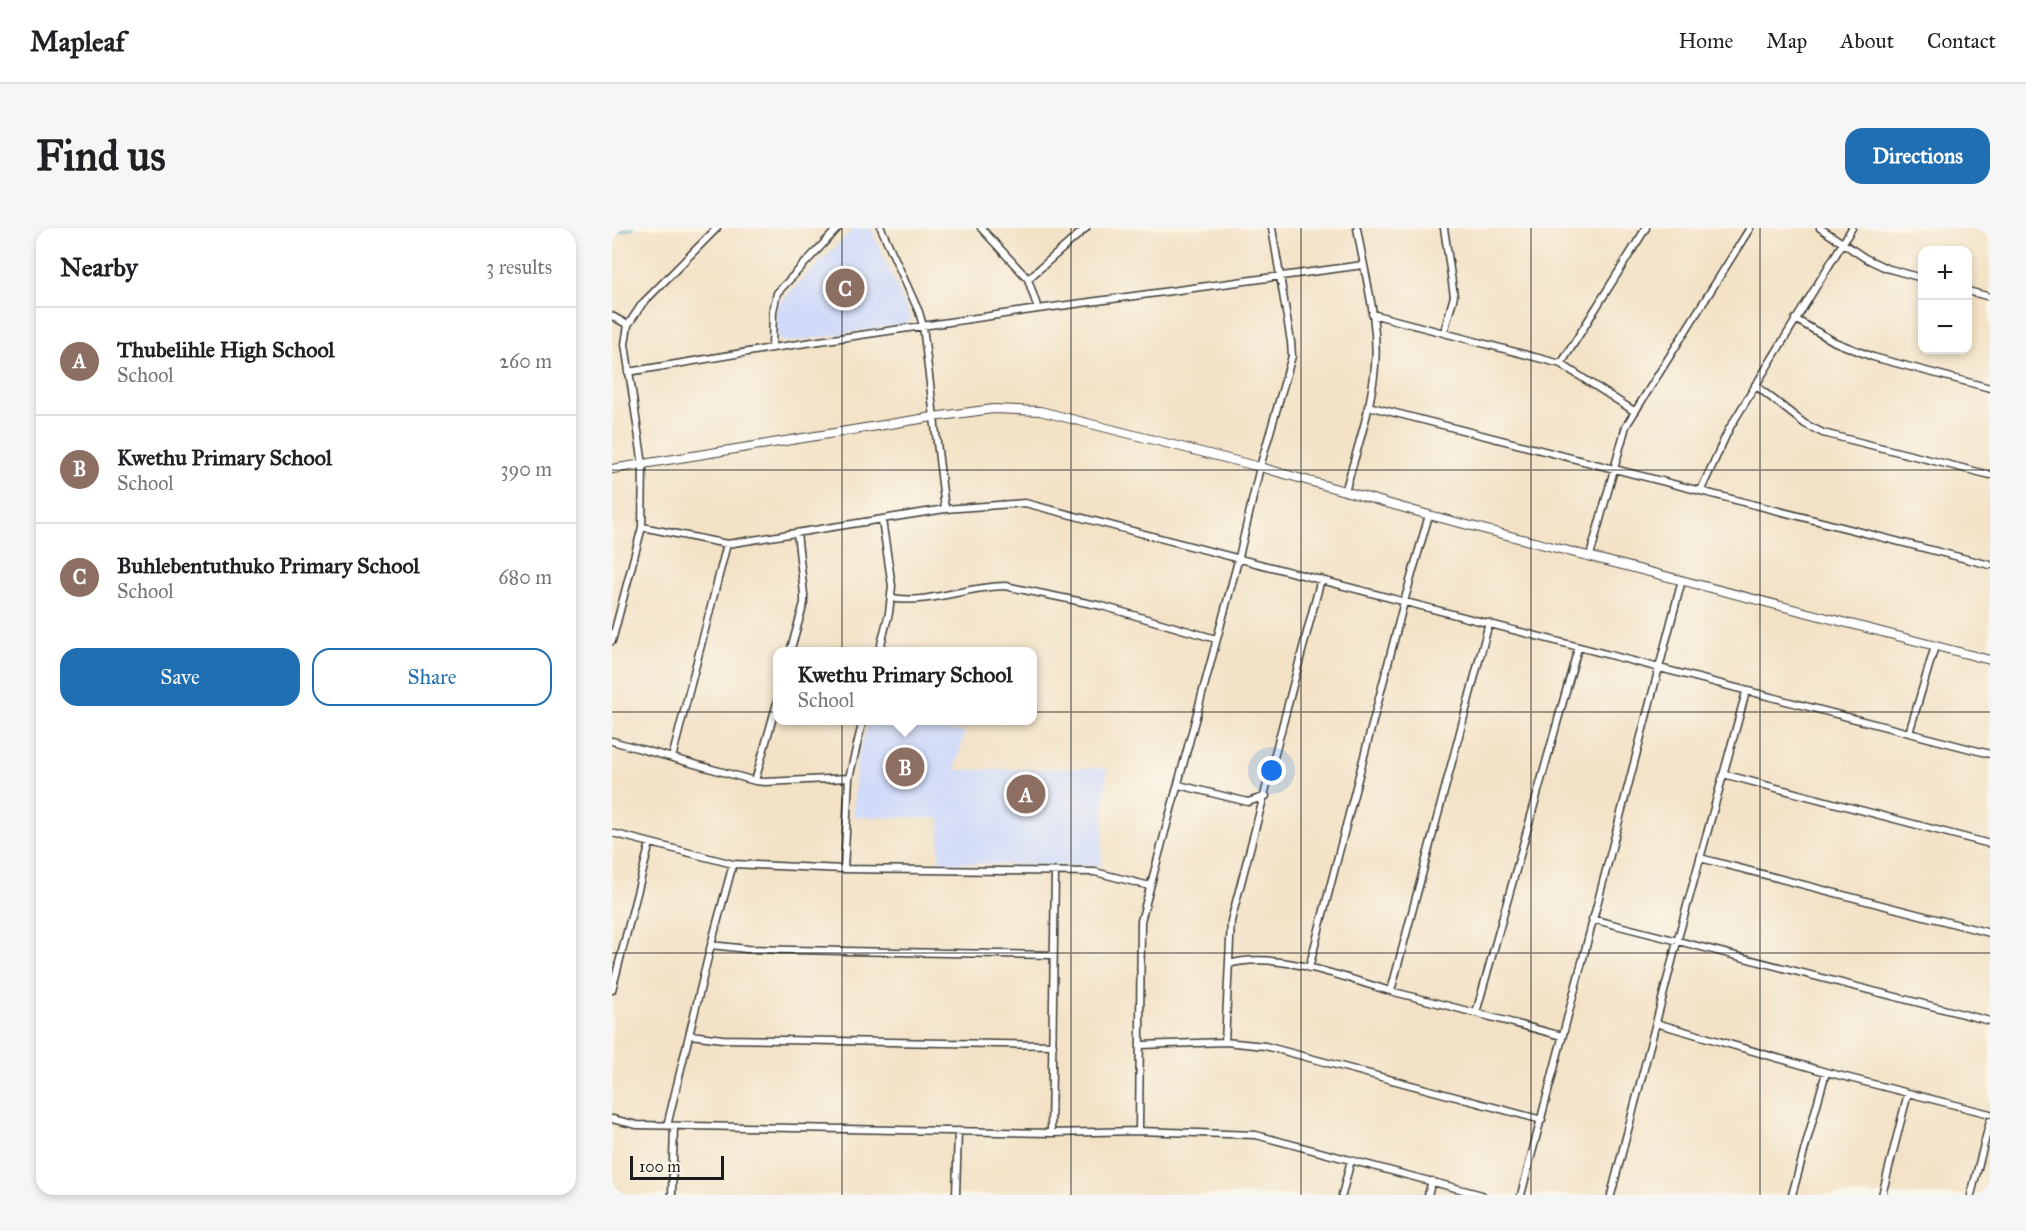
<!DOCTYPE html>
<meta charset="utf-8">
<style>
body{margin:0;font-family:"IM FELL Great Primer",serif;background:#f6f6f6;color:#202124}
.controls{position:absolute;right:18px;top:18px;display:grid;overflow:hidden;border-radius:12px;box-shadow:0 3px 9px #0003}
.controls button{width:54px;height:54px;display:grid;place-items:center;padding:0;border:0;border-bottom:2px solid #e0e0e0;background:#fff;color:#202124;font:30px sans-serif}
.scale{position:absolute;left:18px;bottom:15px;width:94px;box-sizing:border-box;padding-left:6px;border:3px solid #1c1c1c;border-top:0;font-size:16px;line-height:21px;white-space:nowrap;color:#1c1c1c;-webkit-text-stroke:4px #fbf7ec;paint-order:stroke}
.you{position:absolute;left:660px;top:543px;width:21px;height:21px;margin:-15px;border:4px solid #fff;border-radius:50%;background:#1a73e8;box-shadow:0 0 0 9px #1a73e833}
.badge{display:grid;place-items:center;width:39px;height:39px;border-radius:50%;background:#1f6fb2;color:#fff;font-size:20px;font-weight:700}
.pin{position:absolute;translate:-50% -50%;border:3px solid #fff;box-shadow:0 2px 6px #0006}
.popup{position:absolute;left:161px;top:419px;width:264px;height:78px;box-sizing:border-box;display:grid;place-content:center;border-radius:12px;background:#fff;filter:drop-shadow(0 2px 4px #0005);font-size:20px;white-space:nowrap;color:#757577}
.popup b{font-size:22px;color:#202124}
.popup::after{content:'';position:absolute;left:50%;top:100%;margin-left:-12px;border:12px solid transparent;border-top-color:#fff}
.list{margin:0;padding:0;list-style:none}
h2{display:flex;justify-content:space-between;align-items:center;height:78px;margin:0;padding:0 24px;font-size:26px}
h2 small{font-size:20px;font-weight:400;color:#757577}
.list li{display:grid;grid-template-columns:39px 1fr auto;gap:18px;align-items:center;box-sizing:border-box;height:108px;padding:0 24px;border-top:2px solid #e0e0e0}
.list b{display:block;font-size:22px;white-space:nowrap}
.list p{margin:0;font-size:20px;white-space:nowrap;color:#757577}
.list em{font-size:20px;font-style:normal;color:#757577}
.actions{display:flex;gap:12px;padding:18px 24px}
.actions a{flex:1;padding:14px 0;border:2px solid #1f6fb2;border-radius:18px;text-align:center;font-size:21px;color:#1f6fb2}
.actions .main{background:#1f6fb2;color:#fff}
.map{position:relative;flex:none;width:1378px;height:967px;overflow:hidden;border-radius:18px}
header{display:flex;align-items:center;gap:36px;box-sizing:border-box;height:84px;padding:0 30px;background:#fff;border-bottom:2px solid #e0e0e0}
header strong{font-size:28px}
nav{display:flex;gap:33px;margin-inline-start:auto;font-size:21px}
.intro{display:flex;align-items:center;justify-content:space-between;box-sizing:border-box;height:144px;padding:0 36px}
h1{margin:0;font-size:42px}
.button{padding:15px 27px;border-radius:18px;background:#1f6fb2;color:#fff;font-size:21px;font-weight:700}
main{display:flex;gap:36px;padding:0 36px}
aside{flex:1;background:#fff;border-radius:18px;box-shadow:0 3px 9px #0003}
.map>svg:first-child{display:block}
.built{fill:#d0daf9}
.lines{fill:none;stroke-linecap:round;stroke-linejoin:round}
.stream{stroke:#42a8c2;stroke-width:2}
.minor-casing{stroke:#3c3a36;stroke-width:9}
.tertiary-casing{stroke:#3c3a36;stroke-width:10}
.minor{stroke:#fff;stroke-width:6}
.tertiary{stroke:#fff;stroke-width:8}
.grid{fill:none;stroke:#1c1c1c;stroke-width:1.5;stroke-opacity:0.55}
</style>
<header>
<strong>Mapleaf</strong>
<nav><a>Home</a><a>Map</a><a>About</a><a>Contact</a></nav>
</header>
<div class="intro"><h1>Find us</h1><a class="button">Directions</a></div>
<main>
<aside>
<h2>Nearby<small>3 results</small></h2>
<ul class="list">
<li><span class="badge" style="background:#8d6e63">A</span><div><b>Thubelihle High School</b><p>School</p></div><em>260 m</em></li>
<li><span class="badge" style="background:#8d6e63">B</span><div><b>Kwethu Primary School</b><p>School</p></div><em>390 m</em></li>
<li><span class="badge" style="background:#8d6e63">C</span><div><b>Buhlebentuthuko Primary School</b><p>School</p></div><em>680 m</em></li>
</ul>
<div class="actions"><a class="main">Save</a><a>Share</a></div>
</aside>
<div class="map">
<svg width="1378" height="967" viewBox="0 0 1378 967">
<rect width="100%" height="100%" fill="#fbf7ec"/>
<filter id="ink" filterUnits="userSpaceOnUse"><feTurbulence type="fractalNoise" baseFrequency=".0167" numOctaves="2"/><feDisplacementMap in="SourceGraphic" scale="12" xChannelSelector="R" yChannelSelector="G"/><feConvolveMatrix kernelMatrix="1 2 1 2 8 2 1 2 1" color-interpolation-filters="sRGB"/></filter>
<filter id="wash" filterUnits="userSpaceOnUse"><feTurbulence type="fractalNoise" baseFrequency=".008" numOctaves="4" result="noise"/><feDisplacementMap in="SourceGraphic" scale="24" xChannelSelector="R" yChannelSelector="G"/><feGaussianBlur stdDeviation="1.35" result="paint"/><feColorMatrix in="noise" values="0 0 0 0 0 0 0 0 0 0 0 0 0 0 0 0 0 1.4 0 .05"/><feComposite in="paint" operator="in"/></filter>
<g filter="url(#wash)">
<rect width="100%" height="100%" fill="#f3e2c6"/>
<!-- built -->
<path class="built" d="M242,0H259L299,91L297,95L173,115L166,110L163,85L166,76Z
M256,493L353,504L343,542L495,540L489,638L327,635L328,590L241,589L244,536Z"/>
<g class="lines">
<!-- stream -->
<path class="stream" d="M0,6L21,0"/>
</g>
</g>
<g filter="url(#ink)">
<g class="lines">
<!-- minor casing -->
<g class="minor-casing">
<path id="minor" d="M269,0L307,84L311,98L333,281
M369,0L416,51L426,81
M832,0L842,68L832,104
M1208,0L1253,30L1274,40L1310,50
M416,51L474,0
M1356,63L1378,69
M760,86L949,136L1022,183
M0,88L16,97
M1183,91L1223,114L1261,129L1378,160
M160,120L161,83L165,65L226,0
M949,136L1034,0
M16,144L160,120L426,81L751,37
M1143,157L1193,196L1211,205L1378,247
M756,178L1378,337
M1089,262L1117,201L1240,0
M733,264C744,224 760,179 763,138C767,92 752,45 745,0
M30,299L115,316L333,281L413,275L1378,526
M978,328L1014,198L1138,0
M279,370C317,377 355,358 393,358L490,378L604,411
M0,413L30,299L31,237L13,116L16,97L30,76L105,0
M178,424L192,375V366L185,305
M267,424L277,385L280,358L270,292
M1297,505L1323,418
M0,513L143,553L153,554L237,550
M60,530L115,316
M1111,546L1378,616
M143,553L166,471
M567,557L636,574L654,568
M0,605L121,636L232,641L483,644L538,658
M1088,630L1378,705
M232,641L237,550L251,492
M980,691L1378,793
M99,717L135,721L441,727
M617,736C664,722 735,751 782,764C838,778 894,793 950,808
M697,740L792,374L817,287
M0,762L38,615
M779,763L877,395
M864,785L966,420
M1044,795L1214,844L1378,886
M78,807L111,811L441,817
M613,814L619,693L709,351
M529,817L613,814L653,818L930,892
M0,891L25,897L439,905L527,903L644,907L870,967
M55,898L99,717L121,636
M527,903L529,693L627,329L648,239L680,128L679,114L660,0
M439,905L443,645
M60,967L62,898
M344,967L346,903
M730,967L739,932
M816,967L820,953
M909,967L1070,352
M999,967L1065,714L1134,464
M1180,967L1214,844
M1270,967L1296,865
M1359,967L1378,893"/>
</g>
<!-- tertiary casing -->
<g class="tertiary-casing">
<path id="tertiary" d="M0,241L321,189L381,181L428,183L648,239L817,287L1378,432"/>
</g>
<!-- minor -->
<use href="#minor" class="minor"/>
<!-- tertiary -->
<use href="#tertiary" class="tertiary"/>
</g>
</g>
<!-- grid -->
<path class="grid" d="M230,0V967M459,0V967M689,0V967M919,0V967M1148,0V967M0,242H1378M0,484H1378M0,725H1378"/>
</svg>
<div class="controls">
<button>+</button>
<button>−</button>
</div>
<div class="scale">100 m</div>
<div class="you"></div>
<div class="pin badge" style="left:414px;top:566px;background:#8d6e63">A</div>
<div class="pin badge" style="left:293px;top:539px;background:#8d6e63">B</div>
<div class="popup"><b>Kwethu Primary School</b>School</div>
<div class="pin badge" style="left:233px;top:60px;background:#8d6e63">C</div>
</div>
</main>
